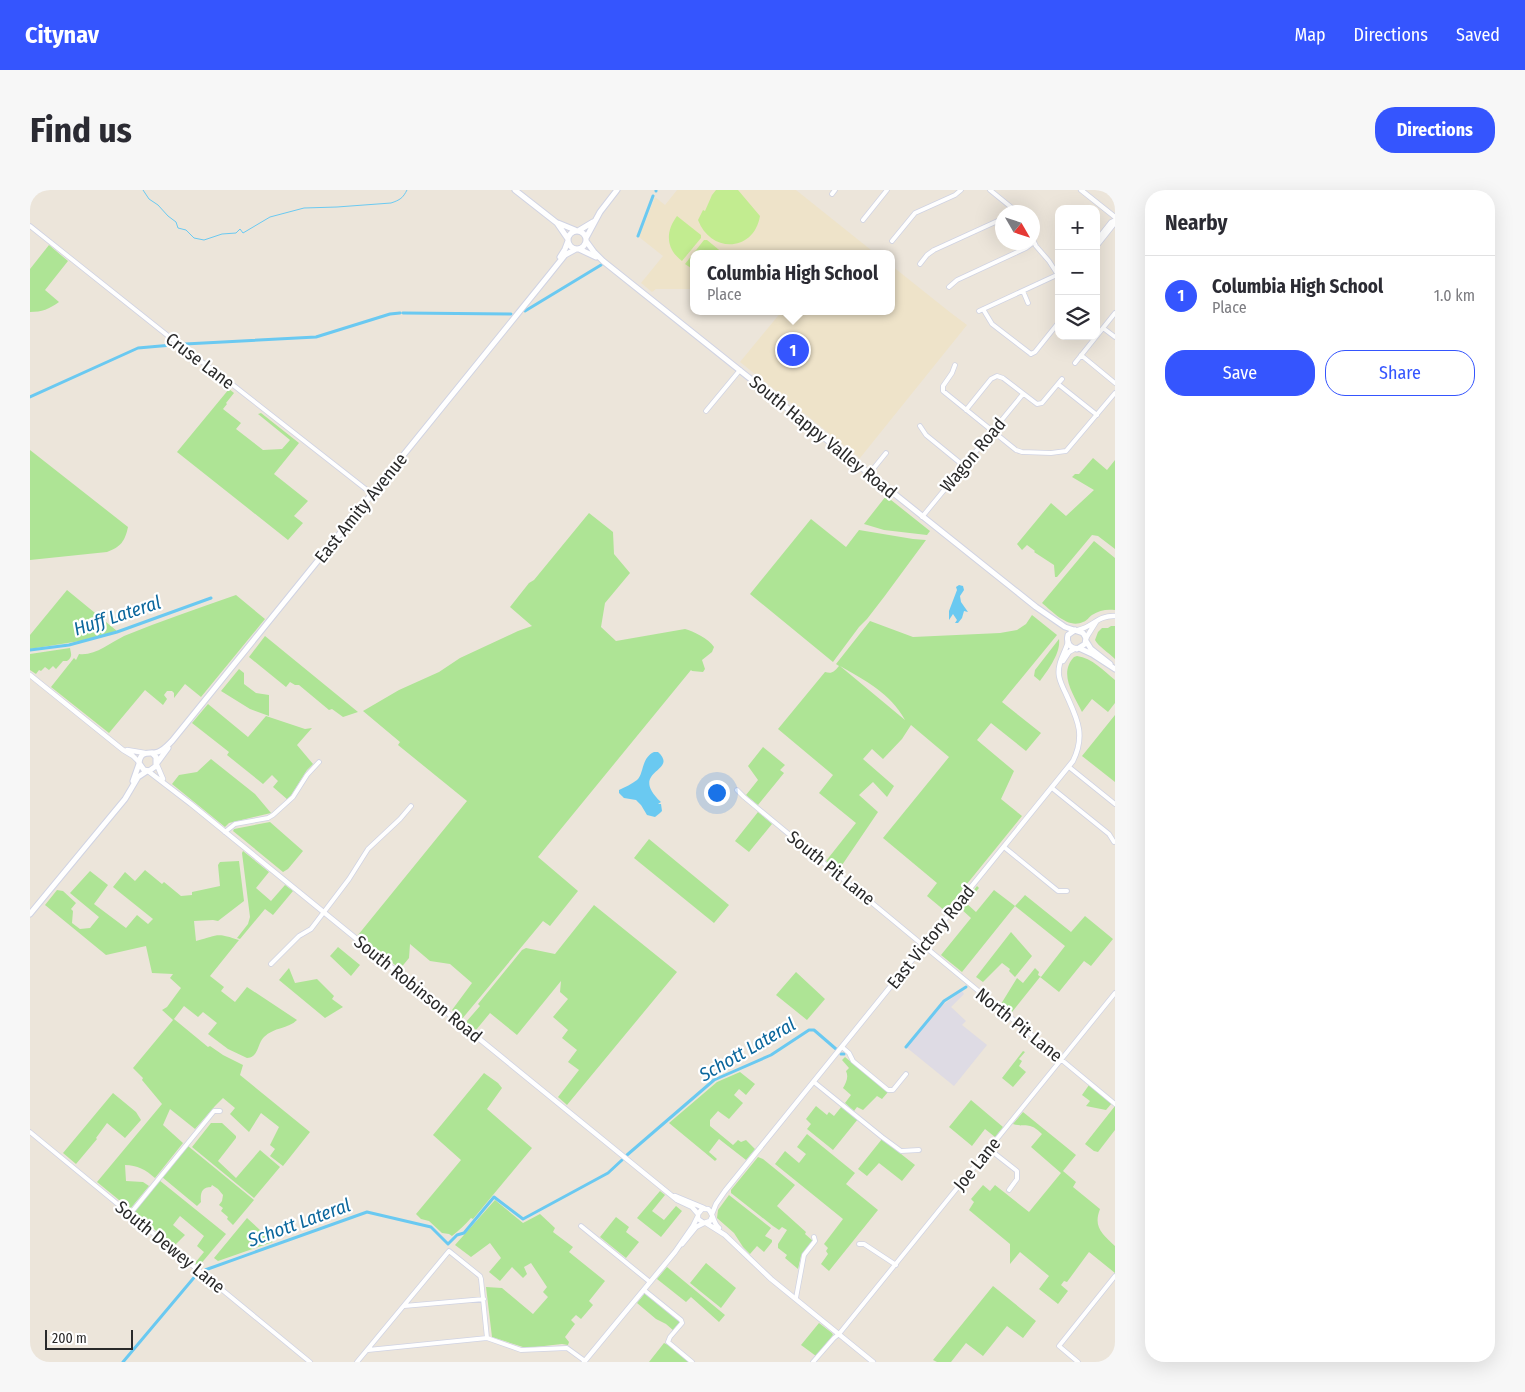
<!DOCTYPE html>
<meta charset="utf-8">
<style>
body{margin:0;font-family:"Fira Sans Condensed",sans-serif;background:#f7f7f7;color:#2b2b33}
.controls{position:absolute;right:15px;top:15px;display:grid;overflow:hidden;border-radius:10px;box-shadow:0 5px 20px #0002}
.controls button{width:45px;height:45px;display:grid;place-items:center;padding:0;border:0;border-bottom:1px solid #e1e1e2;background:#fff;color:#2b2b33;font:25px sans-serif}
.compass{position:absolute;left:965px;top:15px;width:45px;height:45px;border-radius:50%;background:#fff;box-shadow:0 5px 20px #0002;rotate:129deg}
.scale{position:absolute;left:15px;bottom:12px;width:88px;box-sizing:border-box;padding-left:5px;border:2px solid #292929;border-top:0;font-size:14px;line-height:18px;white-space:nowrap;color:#292929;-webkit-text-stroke:4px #fff;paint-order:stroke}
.you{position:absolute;left:686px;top:602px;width:18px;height:18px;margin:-12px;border:4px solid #fff;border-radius:50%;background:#1a73e8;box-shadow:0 0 0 8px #1a73e833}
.badge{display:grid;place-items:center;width:32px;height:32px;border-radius:50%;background:#3555fe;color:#fff;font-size:16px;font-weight:700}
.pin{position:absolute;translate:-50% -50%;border:2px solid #fff;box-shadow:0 1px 5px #0006}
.popup{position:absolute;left:660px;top:60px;width:205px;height:65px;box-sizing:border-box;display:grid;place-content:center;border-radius:10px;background:#fff;filter:drop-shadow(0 1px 4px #0005);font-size:16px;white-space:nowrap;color:#7c7c81}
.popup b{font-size:19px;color:#2b2b33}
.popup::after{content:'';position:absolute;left:50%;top:100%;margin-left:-10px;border:10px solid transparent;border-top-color:#fff}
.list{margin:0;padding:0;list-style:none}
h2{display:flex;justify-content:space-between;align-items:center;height:65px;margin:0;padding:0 20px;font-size:21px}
h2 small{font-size:16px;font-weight:400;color:#7c7c81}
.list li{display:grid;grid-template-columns:32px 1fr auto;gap:15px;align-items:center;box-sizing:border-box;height:80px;padding:0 20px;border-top:1px solid #e1e1e2}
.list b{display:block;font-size:19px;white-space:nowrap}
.list p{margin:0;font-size:16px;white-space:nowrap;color:#7c7c81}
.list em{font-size:16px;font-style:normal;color:#7c7c81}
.actions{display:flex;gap:10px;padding:15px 20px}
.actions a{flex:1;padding:11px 0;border:1px solid #3555fe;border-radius:20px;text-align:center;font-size:18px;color:#3555fe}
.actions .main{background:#3555fe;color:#fff}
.icon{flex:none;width:28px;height:28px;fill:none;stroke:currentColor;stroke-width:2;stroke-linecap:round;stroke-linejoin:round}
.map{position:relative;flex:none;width:1085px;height:1172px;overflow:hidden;border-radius:20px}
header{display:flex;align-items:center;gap:30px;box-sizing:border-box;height:70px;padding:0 25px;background:#3555fe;color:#fff}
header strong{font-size:24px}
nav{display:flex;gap:28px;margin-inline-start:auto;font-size:18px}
.intro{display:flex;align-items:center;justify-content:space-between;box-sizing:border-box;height:120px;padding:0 30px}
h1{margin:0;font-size:35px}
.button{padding:12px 22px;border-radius:20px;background:#3555fe;color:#fff;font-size:18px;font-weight:700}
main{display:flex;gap:30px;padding:0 30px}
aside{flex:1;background:#fff;border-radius:20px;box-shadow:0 5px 20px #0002}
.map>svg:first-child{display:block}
.industrial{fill:#dedbe4}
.education{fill:#eee3c9}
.green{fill:#aee495;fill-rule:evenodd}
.pitch{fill:#c2ec90}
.water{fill:#6ac9f1}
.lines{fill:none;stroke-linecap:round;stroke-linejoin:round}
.stream{stroke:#6ac9f1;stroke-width:1}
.canal{stroke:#6ac9f1;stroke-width:3}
.minor-casing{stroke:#d0d3e3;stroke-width:5.5}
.tertiary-casing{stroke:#d0d3e3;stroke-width:6}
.secondary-casing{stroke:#d0d3e3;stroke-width:7}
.minor{stroke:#fff;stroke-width:4}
.tertiary{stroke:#fff;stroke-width:4.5}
.secondary{stroke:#fff;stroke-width:5}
.labels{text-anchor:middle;stroke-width:4.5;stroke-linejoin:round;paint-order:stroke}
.street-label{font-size:18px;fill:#292929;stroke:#fff}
.water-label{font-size:19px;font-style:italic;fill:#0a669c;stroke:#fff}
</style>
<header>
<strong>Citynav</strong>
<nav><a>Map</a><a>Directions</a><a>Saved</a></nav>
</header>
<div class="intro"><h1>Find us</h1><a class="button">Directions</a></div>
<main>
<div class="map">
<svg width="1085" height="1172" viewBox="0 0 1085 1172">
<rect width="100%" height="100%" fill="#ece5da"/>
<!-- industrial -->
<path class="industrial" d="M932,801L934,804L921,817L936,831L932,835L957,855L924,896L876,857L910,817Z"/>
<!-- education -->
<path class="education" d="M647,0H766L846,64H664V99H626L622,102L611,93L633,66L609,47L625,7L635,15Z
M862,76L921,123L937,135L830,268L710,172L752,121H862Z"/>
<!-- green -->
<path class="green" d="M19,55L38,71L15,100L29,112C19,119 12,122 0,122V79Z
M199,199L204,203L196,213L197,214L193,219L211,233L206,239L233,260L252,259L260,250L228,224L231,223L269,253L244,284L278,311L264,326L273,333L258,350L147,262Z
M0,260L98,337C95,351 91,357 77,362L0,370Z
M1063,268L1077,280L1085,270V359L1068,346L1062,345L1027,387H1025L1024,375L1004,362L1005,361L997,355L992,360L987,354L1021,313L1036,326L1064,300L1042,287L1045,284H1049Z
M856,306L900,341L897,345L854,340L834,334Z
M559,323L583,342L584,364L600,383L575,413L571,437L586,451L655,439C663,441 679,449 684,457L682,462L672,470L675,479L673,482L662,481L661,480L508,667L548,701L520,736L513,731L432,829L422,820L442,793L420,774L400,771L380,754L379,768L370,779L328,745L437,611L368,555L370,552L333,521L369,500L409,482L430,468L488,441L502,436L480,417L499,393L504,390Z
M781,329L816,357L829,340L883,349L896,350L854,407L837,429L829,437L803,472L720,404Z
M1064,351L1085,368V420C1077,419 1069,420 1062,425C1059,427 1057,431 1053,432C1038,439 1023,422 1012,413Z
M37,400L87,441L50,451L0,459V445Z
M206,405L235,429L171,507L155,494L144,508V503L142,501H137L134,505L137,509L133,515L115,500L79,543L21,497L44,468L46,470L49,464C65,466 80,453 94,446C131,431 169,418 206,405Z
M1002,425L1027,445L972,512L1011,543L996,561L961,533L947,550L984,581L971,609L992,626L915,721L897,706L907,693L853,648L919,567L881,535L872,549L853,569L842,559L833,569L864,596L857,607L843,592L829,605L848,622L808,681L796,671L826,633L789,603L803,585L748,539L795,482C802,484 804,482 809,476L806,474L840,431L883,447L970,443L987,440L996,434ZM810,476C836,491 860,503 875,530Z
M1081,436H1085V469C1079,463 1068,456 1065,450L1068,442L1072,438H1078Z
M235,446L328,522L313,527L302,519L299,520L269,495H265L260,492L256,497L219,467Z
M1029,449C1031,463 1018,480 1010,491L1004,486L1005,480Z
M40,458C41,464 43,467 37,471H33L26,479L23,476L19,480L15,477L11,481L9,480L6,484L0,480V464Z
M1047,466C1062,468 1074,481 1085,490V513L1078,522L1062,509L1052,522C1044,505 1028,484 1044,467Z
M209,479L214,483V494L226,503L239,505V526L220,519L191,501Z
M178,514L218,547L236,526L275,539L282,538L267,555L283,574L277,580L258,610L243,597L248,591L242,585L233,594L197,565L199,562L162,533Z
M1085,525V592L1052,566Z
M733,557L755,575L750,580L754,583L728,615L716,605L728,590L718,576Z
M181,569L225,604L241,623L199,633L195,637L142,594L149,585L167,582Z
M728,622L742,634L719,662L705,651Z
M240,632L273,661L258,679L253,682L203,641L204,639Z
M619,649L699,715L684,733L604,668Z
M213,661L239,682L226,698L241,711L255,695L263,701L243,725L235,719L210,749L207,748L218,734L220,727L212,663Z
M209,671L214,711L188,731L183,730L164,731L166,751C188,745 186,742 209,750L180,786L194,797L191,801L205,812L217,797L267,830C258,839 244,837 234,847C227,854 229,867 217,868L198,859L178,844L187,833L173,822L168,827L154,816L144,829L178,857L180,856L193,865L213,875L210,885L280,942L253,976L240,966L245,959L240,955L249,937L231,923L219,942L200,924L205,918L193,908L185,916L165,939L140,919L133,935L153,953L125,988C116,980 107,975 95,975L96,991L113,992L119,996L100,1019L67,992L132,914L112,890L113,888L103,878L143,830L132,820L137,817L151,798L140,788L143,784L122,783L116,756L76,765L15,715L27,700L33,701L46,713L41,719L43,721L42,733L50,739L60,738L69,727L40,703L60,681L78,695L64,714L96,738L107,725L118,734L123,729L83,697L95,682L105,691L115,680L132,694L134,692L151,706L162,705V702L190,696L188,675L190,672Z
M947,696L949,698L936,713L946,722L964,700L985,716L932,782L911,765L941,728L930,718Z
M995,705L1041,742L1055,726L1083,749L1061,776L1054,771L1029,802L1010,787L982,822L971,814L987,788L993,793L1005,778L1009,782L1008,785L1011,787L1035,756L985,716Z
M564,715L647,782L537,915L528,907L549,880L538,872L547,860L532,848L538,840L523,827L538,809L530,802L531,791L487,845L460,823L446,840L436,832L450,816L448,814L492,760L496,758L525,764Z
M981,742L1002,766L985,787L979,781L980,779L972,773L953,792L946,787Z
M308,757L330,775L321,786L300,766Z
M259,778L265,793L287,789L304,806L302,809L313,817L295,828L249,790Z
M766,782L795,809L777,830L746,805Z
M993,861L995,862L989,869L992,871L989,876L996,882L983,897L972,888Z
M815,867L858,902L852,909L847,906L833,920L827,917L824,921L815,913L821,905L813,898C816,893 819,887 816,881L819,878L812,870Z
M710,882L725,894L716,905L709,899L704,905L713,913L699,929L688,921L680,930V936L703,955L708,950L711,952L716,950L725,959L716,970L689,949L679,962L687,969L685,971L639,933L687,892Z
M454,883L468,893L472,898L457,919L502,958L443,1029L441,1028C435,1035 429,1040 422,1046L419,1044L412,1043L399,1031L391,1029L386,1024L431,970L403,945Z
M1059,895L1082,913L1076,920L1056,916L1060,911L1052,905Z
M83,903L106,922L111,930L95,948L77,933L66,948L67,949L46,974L33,963Z
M941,910L973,937L965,947L955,939L942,956L919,937Z
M786,916L797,925L799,922L804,926L812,916L828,929L803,960L777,939L781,934L776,929Z
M1085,916V940L1068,962L1064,961L1055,954Z
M993,922L1046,965L1033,981L1046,992L1043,997L1070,1019C1063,1037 1072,1044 1085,1056V1083L1059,1062L1037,1092L1034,1091L1031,1095L1038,1101L1028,1114L1009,1099L1019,1086L990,1062L980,1074V1054L939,1020L944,1012L941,1009L953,995L960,1001L965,995L999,1022L1031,983L1001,957L1012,944C999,931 997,938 983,934Z
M181,933H192L206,946V948L188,971L206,988L230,960L250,977L224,1008L162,957Z
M777,944L825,983L816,994L848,1020L799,1081L791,1074L798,1064L796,1061L798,1058L794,1054L813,1029L745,974L755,961L769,973L776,964L767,957Z
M852,949L885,975L872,991L849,973L837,986L828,979Z
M158,956L224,1010L203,1035L197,1029L198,1027L191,1021L193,1018L189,1015L192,1011L193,1005L188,999L182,995L181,997C172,997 170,1003 171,1012L167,1016L132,987Z
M728,967L733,969L765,995L747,1016L776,1042L775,1044L783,1051L771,1066L768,1079L755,1068L757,1065L748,1058V1054L757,1040L752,1037L749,1040L743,1036L701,1003V1000Z
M129,990L196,1044L169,1076L165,1073L174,1062L167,1056L174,1046L150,1026L143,1035L155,1045L144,1056L104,1022Z
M630,1001L635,1005L622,1021L634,1030L646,1016L652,1021L631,1047L607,1028Z
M699,1005L741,1038L735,1046L742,1050V1052L734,1062L727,1056L720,1064L713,1057L704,1043L687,1028L688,1020Z
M465,1010L493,1033L510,1024L525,1038L523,1042L543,1057L539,1062L575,1091L559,1111L563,1115L551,1129L546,1125L541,1130L545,1134L535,1147L539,1152L538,1155L532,1154L496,1158L462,1147L456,1097L472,1098L503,1124L518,1107L513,1102L517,1097L501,1073L494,1077L497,1084L493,1088L482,1077L470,1091L459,1082L471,1068L460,1053L441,1067L425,1055Z
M586,1027L599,1037L596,1042L609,1052L596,1068L570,1047Z
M217,1028L243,1052L188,1071L184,1068Z
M676,1073L706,1098L691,1118L660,1093Z
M637,1077L695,1125L689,1132L661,1107L656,1112L627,1089Z
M963,1096L1006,1131L993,1148L977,1136L953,1166L936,1153L921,1172H907L903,1170Z
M616,1102L652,1131L644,1141L636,1134L626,1129L607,1113Z
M789,1133L802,1143L803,1145L786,1166L771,1155Z
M634,1153L644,1158L661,1172H619Z"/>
<!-- pitch -->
<path class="pitch" d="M686,0H708L730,26C724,62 681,64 668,30L673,20L675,21L682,5Z
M647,26L671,45V48L652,71C636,59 635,42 647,26Z
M674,50H677L694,64H664V80L655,74Z"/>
<!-- water -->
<path class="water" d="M929,395L933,396L934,400L930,406L931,412L938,422L934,421L932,428L928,433H925L927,430L923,424L919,430V421L927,400L926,397Z
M624,562H628C650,582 597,580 631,612L628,614H631L632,621L630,623L625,627L617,625L611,615L606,610L594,608L589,603V600C595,597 602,594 607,590C614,584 611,568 624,562Z"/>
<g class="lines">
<!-- stream -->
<path class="stream" d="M113,0L119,9L128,15L138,26L146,32L148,38L156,40L164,48L174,50L192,44L206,43L210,39L213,43L240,27L274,18L307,17L361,13C370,10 373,8 377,0"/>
<!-- canal -->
<path class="canal" d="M626,1V0
M608,46L623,6
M495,121L571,75
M373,123L481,124
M155,154L286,147L360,124L370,123
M0,207L108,158L142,155
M0,460L39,455L87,442L181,408
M876,857L914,811L936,797
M811,864H814
M597,965L684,890L741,865L779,840H784L806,859
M175,1080L337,1022L401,1037L418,1054L427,1045L434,1043L464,1007L493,1029L578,983L592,970
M93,1172L167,1084"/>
<!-- minor casing -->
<g class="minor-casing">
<path id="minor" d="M960,0L987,22
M802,4L805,0
M833,30L857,0
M0,36L152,157L203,195L342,304
M1003,50L1006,56L1019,71L1028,85
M862,51L885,23L925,5L931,0
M1066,51L1081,32L1085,30
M1066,57L1085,33
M890,74L897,65L904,60L972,29
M919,97L927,90L996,58L1004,52
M993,101L998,113
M953,119L962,134L1001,164
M949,121L1029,84
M1073,138L1085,147
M1001,164L1005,162L1029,132
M1051,165L1085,193
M1045,173L1085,123
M925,175L922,183L913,196V201L986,260L992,262L1021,263L1036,261L1085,203
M1028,194L1067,225
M936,220L961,189L967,186L973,188L1007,214L1012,213L1032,189
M676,221L710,180
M890,236L896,245L934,276
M839,284L856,263
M892,327L993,204
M1039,577L1085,614
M1022,598L1079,644L1084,652
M707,600L714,607L1085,914
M195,642L205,634L238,628L243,625L263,607L277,585L289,572
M974,657L1028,701H1037
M241,774L269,746L281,739L319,689L338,659L370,629L381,616
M812,857L819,863L823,871L858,900H863L876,884
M784,892L852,947L871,961L889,960
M0,942L280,1172
M959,959L987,981V989L979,1000
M100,1024L184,921H190
M551,1036L620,1092
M829,1054H834L866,1075
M614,1100L651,1130L652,1133L640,1147L638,1152L662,1172
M766,1108L774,1065L785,1051L784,1047
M374,1116L454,1109
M338,1160L457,1148L491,1160L537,1158L555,1171
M327,1172L419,1061L450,1086L451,1089L457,1148
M783,1172L804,1148L809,1144L1085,803
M1048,1172L1029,1156L1085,1086"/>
</g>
<!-- tertiary casing -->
<g class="tertiary-casing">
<path id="tertiary" d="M1051,0L1085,27
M1048,440C1063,437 1068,425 1085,426
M1056,448L1066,432
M1033,471L1039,462L1046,458
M0,485L93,560L103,566L109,572
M97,560L115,563
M127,575L133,589
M118,581L161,614L647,1010L662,1017L668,1024
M645,1006L674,1018
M682,1024L686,1014L695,1001L1043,571C1056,544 1047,529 1036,504C1033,498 1030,492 1029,486C1027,473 1035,463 1038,452
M682,1027L680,1031L674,1033L668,1029V1024L672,1019H678C684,1024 682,1032 689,1038
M676,1033L695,1045L741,1089L843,1172
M652,1054L666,1037L674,1033
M554,1172L645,1062L663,1036L668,1026"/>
</g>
<!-- secondary casing -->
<g class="secondary-casing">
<path id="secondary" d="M485,0L527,33L538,49
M528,33L545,40
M538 50a9 9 0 1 1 18 0a9 9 0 1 1-18 0Z
M548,41L563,32
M556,48L570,22L587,0
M556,51L564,62L573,71L1006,417L1035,437L1053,443L1056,448L1055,454L1047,459C1040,458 1036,453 1038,445L1045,440
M549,59L566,67
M530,67L535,59L538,51
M1056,451L1061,459L1080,474
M1049,458L1062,464L1085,479
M122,563L126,567V576L119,581L114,580L109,573C111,559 119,565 128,562C134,560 138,555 142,551L519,85L535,65L546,59
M127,573L138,558
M103,591L109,574
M0,724L95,609L108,587L117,581"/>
</g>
<!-- minor -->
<use href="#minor" class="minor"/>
<!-- tertiary -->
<use href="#tertiary" class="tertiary"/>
<!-- secondary -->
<use href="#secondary" class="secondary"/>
</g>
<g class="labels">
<!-- street labels -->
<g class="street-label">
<text transform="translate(170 171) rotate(37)" y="6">Cruse Lane</text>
<text transform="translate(793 247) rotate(39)" y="6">South Happy Valley Road</text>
<text transform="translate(943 265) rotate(-50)" y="6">Wagon Road</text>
<text transform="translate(331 318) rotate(-51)" y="6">East Amity Avenue</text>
<text transform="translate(801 678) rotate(39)" y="6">South Pit Lane</text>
<text transform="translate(901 747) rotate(-51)" y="6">East Victory Road</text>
<text transform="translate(388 799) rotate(39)" y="6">South Robinson Road</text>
<text transform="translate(989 835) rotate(39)" y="6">North Pit Lane</text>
<text transform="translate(947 974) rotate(-51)" y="6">Joe Lane</text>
<text transform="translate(140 1057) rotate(39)" y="6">South Dewey Lane</text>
</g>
<!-- water labels -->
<g class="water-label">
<text transform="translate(87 425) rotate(-18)" y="7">Huff Lateral</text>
<text transform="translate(717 859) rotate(-30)" y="7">Schott Lateral</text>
<text transform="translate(269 1032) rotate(-20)" y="7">Schott Lateral</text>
</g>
</g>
</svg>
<div class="controls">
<button>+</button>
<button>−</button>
<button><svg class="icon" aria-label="layers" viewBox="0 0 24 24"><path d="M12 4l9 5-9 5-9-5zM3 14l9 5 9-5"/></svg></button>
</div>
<svg class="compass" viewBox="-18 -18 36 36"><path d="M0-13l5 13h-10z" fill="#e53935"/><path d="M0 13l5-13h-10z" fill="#7c7c81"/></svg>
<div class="scale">200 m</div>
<div class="you"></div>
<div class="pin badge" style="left:763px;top:160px">1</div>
<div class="popup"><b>Columbia High School</b>Place</div>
</div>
<aside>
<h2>Nearby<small></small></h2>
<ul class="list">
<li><span class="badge">1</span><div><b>Columbia High School</b><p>Place</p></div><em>1.0 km</em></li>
</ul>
<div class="actions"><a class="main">Save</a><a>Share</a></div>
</aside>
</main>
